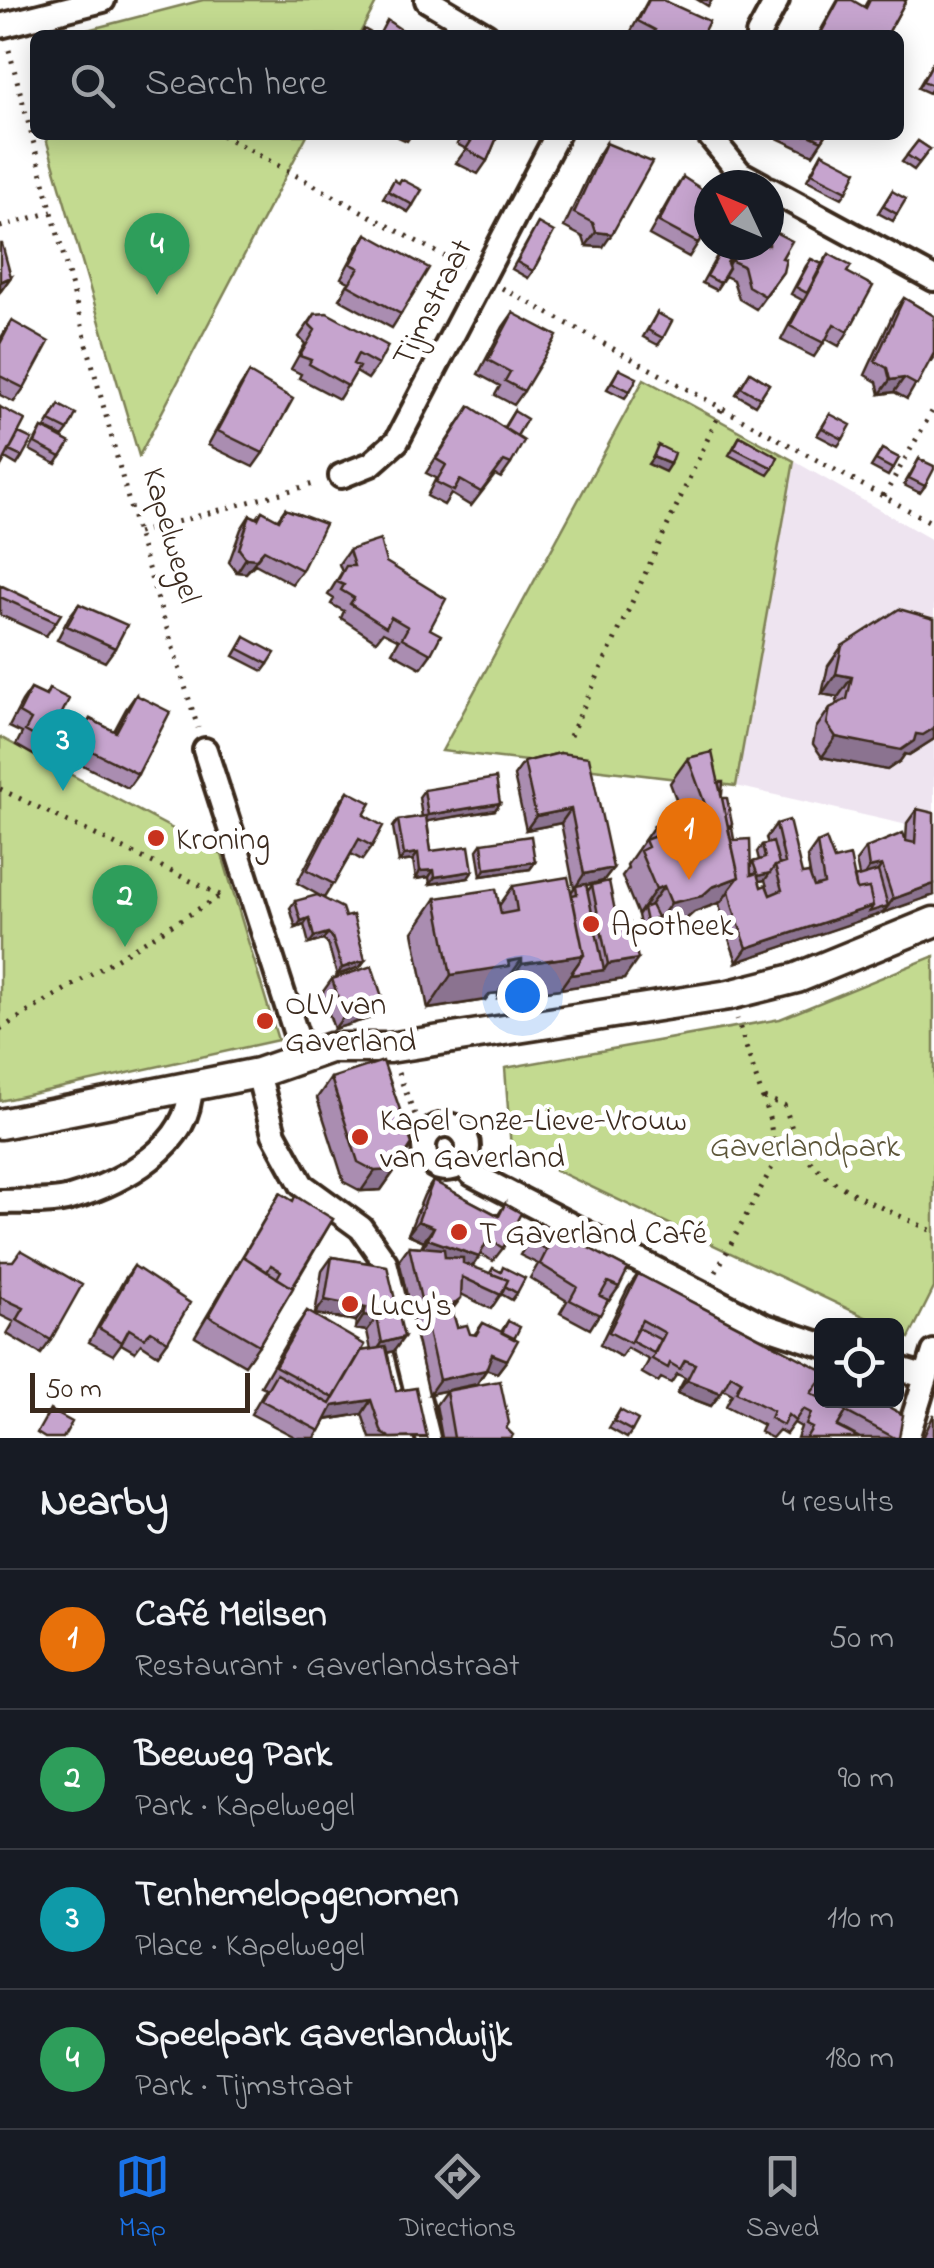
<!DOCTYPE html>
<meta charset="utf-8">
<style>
body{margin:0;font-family:"Indie Flower",sans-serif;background:#20242c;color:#f1f3f6}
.controls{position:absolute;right:30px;bottom:30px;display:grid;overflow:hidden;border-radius:15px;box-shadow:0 5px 25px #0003}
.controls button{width:90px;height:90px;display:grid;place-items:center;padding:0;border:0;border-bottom:2px solid #363941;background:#171b24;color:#f1f3f6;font:50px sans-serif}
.compass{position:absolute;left:694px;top:170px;width:90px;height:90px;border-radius:50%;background:#171b24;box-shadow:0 5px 25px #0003;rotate:314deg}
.scale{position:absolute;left:30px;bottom:25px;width:220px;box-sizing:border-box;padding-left:10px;border:5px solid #3b2a1e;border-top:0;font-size:28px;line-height:35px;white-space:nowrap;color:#3b2a1e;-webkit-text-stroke:8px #fff;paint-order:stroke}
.you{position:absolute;left:522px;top:995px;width:35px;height:35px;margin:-25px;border:8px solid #fff;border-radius:50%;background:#1a73e8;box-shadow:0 0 0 15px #1a73e833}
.badge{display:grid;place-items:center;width:65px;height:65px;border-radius:50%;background:#1a73e8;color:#fff;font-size:32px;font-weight:700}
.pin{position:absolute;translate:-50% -82px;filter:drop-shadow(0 2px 5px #0008)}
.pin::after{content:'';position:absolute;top:52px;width:35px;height:30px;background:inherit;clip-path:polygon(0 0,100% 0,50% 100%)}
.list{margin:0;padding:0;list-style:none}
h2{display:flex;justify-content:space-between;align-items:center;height:130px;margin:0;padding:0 40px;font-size:42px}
h2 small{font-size:32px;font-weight:400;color:#9ea1a6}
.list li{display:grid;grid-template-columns:65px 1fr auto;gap:30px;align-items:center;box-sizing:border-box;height:140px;padding:0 40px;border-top:2px solid #363941}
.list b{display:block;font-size:38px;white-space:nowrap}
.list p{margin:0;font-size:32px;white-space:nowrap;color:#9ea1a6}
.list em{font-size:32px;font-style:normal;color:#9ea1a6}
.icon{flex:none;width:55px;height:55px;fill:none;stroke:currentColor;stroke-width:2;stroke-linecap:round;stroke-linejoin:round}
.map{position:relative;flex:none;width:934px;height:1438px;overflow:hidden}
.search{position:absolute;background:#171b24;box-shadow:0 5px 25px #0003;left:30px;right:30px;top:30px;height:110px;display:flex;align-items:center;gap:25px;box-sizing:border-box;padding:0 35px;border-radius:15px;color:#9ea1a6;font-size:38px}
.sheet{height:690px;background:#171b24}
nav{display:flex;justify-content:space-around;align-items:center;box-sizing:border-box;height:140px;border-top:2px solid #363941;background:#171b24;font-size:28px;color:#9ea1a6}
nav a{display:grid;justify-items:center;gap:5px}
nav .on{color:#1a73e8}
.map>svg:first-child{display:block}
.built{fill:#eee4f0}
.green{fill:#c3da90;stroke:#7f8257;stroke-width:2.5}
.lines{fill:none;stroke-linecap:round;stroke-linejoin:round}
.minor-casing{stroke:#3b2a1e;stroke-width:30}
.tertiary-casing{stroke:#3b2a1e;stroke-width:35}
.path{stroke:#3b2a1e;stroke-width:5;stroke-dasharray:2.5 8;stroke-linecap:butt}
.minor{stroke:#fff;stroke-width:22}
.tertiary{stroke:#fff;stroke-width:28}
.wall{fill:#aa8db1;stroke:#3b2a1e;stroke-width:2.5;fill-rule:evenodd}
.shaded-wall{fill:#8b7390;stroke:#3b2a1e;stroke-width:2.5}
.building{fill:#c6a4ce;stroke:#3b2a1e;stroke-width:2.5}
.poi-dot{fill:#c8321e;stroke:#fff;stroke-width:4}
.labels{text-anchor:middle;stroke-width:10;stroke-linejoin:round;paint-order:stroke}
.street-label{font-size:32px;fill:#3b2a1e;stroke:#fff}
.poi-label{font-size:32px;fill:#3b2a1e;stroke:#fff;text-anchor:start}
.park-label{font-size:32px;fill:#5d563a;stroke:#fff}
</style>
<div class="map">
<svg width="934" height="1438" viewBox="0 0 934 1438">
<rect width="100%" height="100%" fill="#fff"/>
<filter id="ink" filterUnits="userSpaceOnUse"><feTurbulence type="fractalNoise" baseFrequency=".01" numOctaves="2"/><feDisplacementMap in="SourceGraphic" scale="20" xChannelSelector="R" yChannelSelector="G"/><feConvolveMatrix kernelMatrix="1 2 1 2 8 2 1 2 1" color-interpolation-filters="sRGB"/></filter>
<g filter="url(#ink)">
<!-- built -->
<path class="built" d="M794,461L934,541V831L736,786Z"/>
<!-- green -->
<path class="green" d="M203,0H375L377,1L359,35H68Z
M45,135H307L139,456Z
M644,379L794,461L736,786L442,751Z
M0,737L222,855L278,1040L0,1101Z
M934,956V1288L909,1338L897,1332L896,1326L882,1325L511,1149L505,1068L780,1019Z"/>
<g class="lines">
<!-- minor casing -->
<g class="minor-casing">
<path id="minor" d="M427,0L486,35
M0,26L103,0
M758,35L777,0
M709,135L740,173L762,185
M769,189L934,279
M341,476L371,464L397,441L557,135
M205,750L303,1056
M258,1073L274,1134L302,1185L361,1228L385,1262L428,1438
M424 1147a22 22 0 1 1 44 0a22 22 0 1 1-44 0Z
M462,1163L472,1174L765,1326L822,1345
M0,1202C22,1201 49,1204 70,1198C121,1183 194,1145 190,1084
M896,1368L924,1376
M907,1438L934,1352"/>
</g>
<!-- tertiary casing -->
<g class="tertiary-casing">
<path id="tertiary" d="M0,1124L258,1073L330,1048H389L729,995L797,978L934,922"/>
</g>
<!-- path -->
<path class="path" d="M9,50L137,533L198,728
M222,135L462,266
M0,227L52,212
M502,288L934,524
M884,496L934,408
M137,533L317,483
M570,736L722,408
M0,789L224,897
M0,1029L220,896
M398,1073L425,1139
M764,1098L784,1105C790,1119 793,1137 801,1150C827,1190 893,1211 934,1232
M776,1160L801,1150
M716,1272L776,1160L770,1121L737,1019"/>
<!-- minor -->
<use href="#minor" class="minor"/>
<!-- tertiary -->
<use href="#tertiary" class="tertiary"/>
</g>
<!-- wall -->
<path class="wall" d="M648,0H663L702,35H629Z
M698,0H712L708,6Z
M838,0L864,7L868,0H906L887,35H818Z
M932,64L934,86L929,93L918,88Z
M394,135H411L407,141Z
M462,135H498L487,161L478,174L456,163L466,149L457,144Z
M771,135H826L813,155Z
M918,141L930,149L914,170L902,162Z
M606,143L603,247L586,246L583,237L564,227L597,157Z
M822,153L847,191L842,198L807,180Z
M683,177L698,243L689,257L649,235L674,191Z
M394,180L413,205L408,212L383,198Z
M892,191L897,214L893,221L878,213Z
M538,223L533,271L528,278L512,269Z
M769,225L782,258L783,272L756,309L739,299L733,280L725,276L716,290L702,283L723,245H736L727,263L728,265L739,245H769Z
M367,234L401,314L392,328L339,299L349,282L341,278L357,248Z
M829,254L847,272L848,332L839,346L826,339L814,357L781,340L802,300L791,294L806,266L811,259L822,264Z
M904,298L934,316V358L931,362L929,361L907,399L894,392L880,394L877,382L865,375L894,312Z
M513,313L524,391L514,405L495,395L500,386L478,374L503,327Z
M657,313L663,338L658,345L643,337Z
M315,314L378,365L368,379L356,372L339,399L299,378L301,374L291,369L305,344L299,337Z
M12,321L24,388L14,402L0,395V339Z
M619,369L630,391L625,398L607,389Z
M750,372L769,384L755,405L736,394Z
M249,373L263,453L253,467L208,445L240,387Z
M59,405L68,430L63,437L45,428Z
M0,407L19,433L22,457L17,465L5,458L0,468Z
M514,411L517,436L511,464L501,478L495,475L471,506L451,494L444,505L427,496L436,478L426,473L461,419L504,427Z
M830,414L843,439L838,446L817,435Z
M42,428L70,443L56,464L30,450Z
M740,436L773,468L768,475L729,455Z
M882,449L899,458L888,476L871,467Z
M919,459L925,486L920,493L904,485Z
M285,509L302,570L292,584L255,564L246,573L237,572L229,562L241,529L250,515L257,518L262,511L277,520Z
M349,550L386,562L430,629L431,654L421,668L392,652L399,640L383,632L376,641L341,618L344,611L331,604L334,599L328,595L342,572L339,564Z
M0,585L56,622L46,636L0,615Z
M79,604L115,648L105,662L57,640L69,617Z
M934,619V739L909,755L905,754L900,761L887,770L822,757L813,744L816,728L830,708L836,705L838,697L822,694L828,666L842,646Z
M245,637L268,664L263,671L234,656Z
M31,689L45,696L49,689L47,743L37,757L16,745L22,733L9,727L22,702Z
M136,695L138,774L128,788L67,757L90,719L114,731L126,709Z
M560,753L613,868L603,881L586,885L588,891L592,885L624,979L498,998V993L490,994L485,1000L428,1009L413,932L436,898L499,906L513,886L571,893L574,888L561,823L526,830L514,776L524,762Z
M688,758L717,777L721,795L732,824L730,828L734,840L751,865L753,862L759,860L757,852L762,845L768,844L766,838L776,824L802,874L811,880L807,857L817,843L834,860L854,878L859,876L856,861L866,848L906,841L907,823L917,809L934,895L737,962L723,922L719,903L694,912L684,921L653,928L652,924L641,929L638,915L622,876L628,868L627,865L654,826L682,815L670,783ZM765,880L769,893L761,887L759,881Z
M424,790L500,803L495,810L427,821L431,851L468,878L430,884L429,877L416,879L413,860L399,862L393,827L398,820L422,817L419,797Z
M348,791L364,815L372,846L362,860L351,854L324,898L297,883L338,805Z
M482,843L535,862L530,869L481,876L477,850Z
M295,901L345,917L365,960L360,967L337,975L328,944L323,940L309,944L304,925L296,928L290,908Z
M332,979L374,1017L334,1029L322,993Z
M331,1078L395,1170L381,1190L361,1191L344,1182L317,1098Z
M433,1181L498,1215L505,1204L503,1248L493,1261L480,1254L472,1267L517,1293L512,1300L501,1294L491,1309L461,1294V1298L452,1310L457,1327L470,1334L474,1335L483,1323L501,1332L508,1321L514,1338L507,1360L497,1373L487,1369L477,1384L429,1394L399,1260L409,1246L421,1247L424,1241L408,1234L424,1195Z
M280,1193L292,1201L333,1219L259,1345L245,1365L195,1336Z
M540,1222L619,1287L609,1301L608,1300L590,1329L560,1313L567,1301L530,1278L538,1264L520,1255Z
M332,1257L387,1266L394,1351L387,1353L396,1391L427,1438H370L362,1414L326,1420L315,1438H297L251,1414L266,1388L261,1386L293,1331L307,1311L361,1351L371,1350L367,1331L355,1329L356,1321L315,1314L322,1271Z
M0,1261L51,1340L41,1354L7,1334L14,1322L0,1315Z
M134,1266L168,1341L158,1355L141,1344L135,1352L121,1344L113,1355L89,1342L124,1280Z
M638,1274L822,1400L847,1405L850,1400L868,1407L872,1400L894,1438H860L838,1426L837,1427L859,1438H797L801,1427L794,1423L786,1434L779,1430L772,1438L760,1432L763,1425L726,1406L732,1394L723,1389L711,1406L677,1393L685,1378L677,1374L671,1383L661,1378L658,1382L642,1373L649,1360L627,1348L621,1357L600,1345L628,1288Z
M446,1391L506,1428L511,1438H442L436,1405Z
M620,1410L632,1431L627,1438L609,1428Z
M934,1414V1438H923Z"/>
<!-- shaded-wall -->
<path class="shaded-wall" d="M596,232L612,234L603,247L586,246Z
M11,277L1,291L0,292V282Z
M904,378L894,392L880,394L890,380Z
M653,457L670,464L665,472L648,464Z
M264,550L246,573L237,572L246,558Z
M836,674L852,677L838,697L822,694Z
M934,728V739L909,755L905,754L900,761L887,770L822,757L836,737L916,734Z
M500,803L495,810L423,822L428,815Z
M571,809L561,823L526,830L536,816Z
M418,853L413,860L399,862L404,855Z
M535,862L530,869L481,876L485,869Z
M882,865L873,878L860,882L869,868Z
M613,868L603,881L575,888L584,874Z
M434,870L429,877L416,879L420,871Z
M473,871L468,878L430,884L435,877Z
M770,873L765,880L751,883L756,876Z
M739,877L721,902L694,912L684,921L653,928L671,903Z
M934,884V895L883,913L893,899Z
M664,886L646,911L643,908L638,915L656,889Z
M873,906H888L883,913L737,962L747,948Z
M657,917L652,924L641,929L646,922Z
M309,918L304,925L296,928L301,921Z
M328,933L323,940L309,944L314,937Z
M584,955L560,989L498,998L522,964Z
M522,959L498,993L490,994L485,1000L428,1009L451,975Z
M638,959L624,979L560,989L570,975L604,970L608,964Z
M365,960L360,967L337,975L342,968Z
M384,1003L374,1017L334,1029L344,1016Z
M395,1170L381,1190L361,1191L375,1171Z
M418,1221L434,1227L424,1241L408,1234Z
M428,1239L479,1257L469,1271L418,1253Z
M325,1300L366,1308L356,1321L315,1314Z
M364,1315L377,1317L367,1331L355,1329Z
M404,1337L394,1351L372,1357L382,1343Z
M492,1354L507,1360L497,1373L482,1368Z
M486,1370L477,1384L429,1394L439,1380Z
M687,1380L721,1393L711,1406L677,1393Z
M371,1400L362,1414L323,1420L333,1406Z"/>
<!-- building -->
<path class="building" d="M649,0H663L709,21L702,35H652L655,30L638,21Z
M839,0H852L866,8L870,0H906L887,35H820Z
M387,20L409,35H379Z
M364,29L373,34V35H361Z
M932,64L934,65V86L923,81Z
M475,135H498L487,161L466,149Z
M809,135H826L822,141Z
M918,141L930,149L919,163L907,155Z
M606,143L652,162L612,234L596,232L593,223L574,213Z
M822,153L857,171L847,191L812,173Z
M683,177L709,194V227L698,243L659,222Z
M401,179L422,190L413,205L388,191L394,180L399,183Z
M892,191L906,199L897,214L883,206Z
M538,223L554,232L533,271L517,262Z
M769,225L773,227L771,230L792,241L782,258L786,259L783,272L765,296L748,286L743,266L732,261L741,245H769Z
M367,234L429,268L401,314L348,285L359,268L351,264Z
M0,244H2L11,277L0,282Z
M724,245H736L727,263L729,268L720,283L707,276Z
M829,254L851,266L847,272L873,286L848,332L834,324L824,343L790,326Z
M811,259L822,264L807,293L796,287Z
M904,298L934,316V353L917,385L904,378L890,380L887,368L875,361Z
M327,313L388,346L378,365L358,354L353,364L359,367L348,386L309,364L311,360L300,356L315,330L309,324L315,314Z
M513,313L557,336L524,391L505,381L510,372L488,360Z
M657,313L672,321L663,338L648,330Z
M12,321L49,342L24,388L0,376V344Z
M619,369L637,378L630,391L612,382Z
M750,372L769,384L760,398L741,387Z
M249,373L293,399L263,453L218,431Z
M59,405L76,414L68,430L50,421Z
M470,406L524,441L511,464L504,461L481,492L460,480L454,491L436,482L446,465L436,459Z
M0,407L25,420L2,464L0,463Z
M514,411L527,419L517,436L504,428Z
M830,414L851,425L843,439L822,428Z
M42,428L70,443L61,457L35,443Z
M19,433L32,439L22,457L9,451Z
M740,436L778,457L773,468L734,448Z
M658,445L674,453L670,464L653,457Z
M882,449L899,458L893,469L876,460Z
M919,459L934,466V469L925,486L909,478Z
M285,509L325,524L302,570L264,550L256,559L246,558L239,549L250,515L258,519L262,511L279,520Z
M380,540L386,562L446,599L430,629L441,635L431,654L402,638L408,627L391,617L386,627L350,604L354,598L341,590L344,585L337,582L346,566H354L349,550Z
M0,585L61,614L56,622L0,597Z
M79,604L127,625L115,648L67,626Z
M899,609L934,619V728L923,735L916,734L914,741L901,750L836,737L827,724L830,708L847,699L852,677L836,674L842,646Z
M245,637L275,653L268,664L239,649Z
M31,689L46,696L49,689L69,699L47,743L25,731L31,720L19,713Z
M136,695L170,712L138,774L76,743L90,719L116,732Z
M712,752L739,877L712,887L702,896L671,903L664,886L656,889L640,851L648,847L645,840L658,835L654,826L706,807L688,758Z
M560,753L589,757L613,868L584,874L571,809L536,816L524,762Z
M496,778L500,803L428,815L424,790Z
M718,782H723L722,794H721Z
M348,791L371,803L364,815L383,826L372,846L359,839L334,884L307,870Z
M722,798H727L732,824L728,827Z
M917,809L934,813V884L893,899L882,865L869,868L866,848L903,833L906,841L915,843Z
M426,816L431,851L469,846L473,871L435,877L434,870L420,871L418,853L404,855L398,820Z
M789,820L802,874L809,873L814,887L824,884L817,843L826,839L834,860L850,856L857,890L869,888L873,906L747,948L733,908L729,890L739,877L728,828L732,827L734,840L750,839L751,875L757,873L761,887L766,885L770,895L782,890L775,866L785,863L776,824Z
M531,836L535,862L485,869L482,843Z
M773,842L779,865L775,866L770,873L758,876L753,862L765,858L762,845Z
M878,871L888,906L869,912L873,906L869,888L857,890L854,878Z
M568,877L584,955L522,964V959L508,961L509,966L451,975L436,898L496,889L501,914L517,911L513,886Z
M609,881L618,926L630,923L638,959L608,964L592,885Z
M586,884L604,970L570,975L584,955L572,895L577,894L576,886Z
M317,895L342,908L345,917L353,915L365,960L342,968L332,937L328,933L314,937L309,918L301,921L295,901Z
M651,905L657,917L646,922L643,908Z
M372,966L384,1003L344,1016L332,979Z
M383,1061L412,1144L395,1170L375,1171L358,1162L331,1078Z
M433,1181L499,1216L505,1204L521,1213L503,1248L488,1239L479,1257L428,1239L434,1227L418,1221Z
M280,1193L293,1201L295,1196L333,1219L292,1287L277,1278L281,1271L271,1265L267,1272L243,1256L239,1263Z
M540,1222L628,1269L619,1287L608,1282L600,1296L608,1300L600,1315L570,1300L577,1287L540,1264L547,1250L530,1241Z
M409,1246L444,1249L445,1257L463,1258V1263L508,1280L501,1295L462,1277L461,1298L451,1306L457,1327L467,1325L470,1334L476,1335L483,1323L518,1340L507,1360L492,1354L486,1370L439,1380Z
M21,1250L82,1285L51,1340L17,1320L24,1308L0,1297V1261H13Z
M243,1256L293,1288L259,1345L209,1316Z
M332,1257L387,1266L404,1337L382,1343L377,1317L364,1315L366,1308L325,1300Z
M134,1266L190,1303L168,1341L151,1331L144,1338L129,1329L122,1342L99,1328Z
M503,1267L525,1278L517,1293L505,1286L508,1280L490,1273L493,1268L501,1272Z
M638,1274L822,1370V1378L811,1393L822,1399V1400H825L845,1410L850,1400H856L869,1407L872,1400H876L903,1415L899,1438H895L846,1412L837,1427L859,1438H806L812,1428L806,1425L811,1413L803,1409L795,1421L788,1415L783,1425L770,1418L773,1411L736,1392L741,1381L731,1375L721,1393L687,1380L695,1364L685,1360L680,1369L670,1363L668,1368L652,1359L665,1333L642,1320L630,1343L609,1332Z
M307,1311L365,1345L334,1398L275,1366Z
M508,1321L520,1327L514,1339L502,1333Z
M638,1328L661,1340L654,1353L631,1341Z
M386,1347L396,1391L416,1388L427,1437L391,1438L382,1433L371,1400L333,1406L320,1431L261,1400L276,1374L330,1404L361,1351Z
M821,1379L822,1380V1399L811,1393Z
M500,1381L509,1423L506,1428L513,1435L511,1438H454L446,1391Z
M825,1400H839L847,1405L844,1410Z
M50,1410L72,1422L63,1438H45L37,1433Z
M620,1410L638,1420L632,1431L614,1421Z"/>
</g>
<!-- markers -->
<g class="poi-dot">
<circle cx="156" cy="838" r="10"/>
<circle cx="591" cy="924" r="10"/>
<circle cx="265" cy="1021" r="10"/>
<circle cx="360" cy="1137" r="10"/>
<circle cx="459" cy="1232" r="10"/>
<circle cx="350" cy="1304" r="10"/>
</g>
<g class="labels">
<!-- street labels -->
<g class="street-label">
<text transform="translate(431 302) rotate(-63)" y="11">Tijmstraat</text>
<text transform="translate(173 535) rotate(74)" y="11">Kapelwegel</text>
</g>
<!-- poi labels -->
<g class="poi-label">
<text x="176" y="849">Kroning</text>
<text x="611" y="935">Apotheek</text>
<text x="285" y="1014">OLV van<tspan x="285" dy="37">Gaverland</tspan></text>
<text x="380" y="1130">Kapel Onze-Lieve-Vrouw<tspan x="380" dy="37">van Gaverland</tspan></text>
<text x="479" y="1243">T Gaverland Café</text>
<text x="370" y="1315">Lucy's</text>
</g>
<!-- park labels -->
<g class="park-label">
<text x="805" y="1156">Gaverlandpark</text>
</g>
</g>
</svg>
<div class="controls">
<button><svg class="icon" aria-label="locate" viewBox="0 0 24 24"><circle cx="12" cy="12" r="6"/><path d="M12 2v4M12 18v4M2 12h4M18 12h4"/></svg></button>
</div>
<svg class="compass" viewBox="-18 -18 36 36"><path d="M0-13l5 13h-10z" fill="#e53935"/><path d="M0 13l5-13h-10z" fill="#9ea1a6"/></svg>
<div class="scale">50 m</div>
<div class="you"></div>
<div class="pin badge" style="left:689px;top:880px;background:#e8710a">1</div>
<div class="pin badge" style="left:125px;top:947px;background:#2e9e5b">2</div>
<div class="pin badge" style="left:63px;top:791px;background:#0f9aa8">3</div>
<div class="pin badge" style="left:157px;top:295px;background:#2e9e5b">4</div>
<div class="search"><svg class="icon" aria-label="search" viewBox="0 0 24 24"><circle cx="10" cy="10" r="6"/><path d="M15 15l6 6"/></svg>Search here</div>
</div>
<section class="sheet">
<h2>Nearby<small>4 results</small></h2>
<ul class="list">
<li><span class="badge" style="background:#e8710a">1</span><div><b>Café Meilsen</b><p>Restaurant · Gaverlandstraat</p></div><em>50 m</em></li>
<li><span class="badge" style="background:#2e9e5b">2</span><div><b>Beeweg Park</b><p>Park · Kapelwegel</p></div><em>90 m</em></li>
<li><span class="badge" style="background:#0f9aa8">3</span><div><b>Tenhemelopgenomen</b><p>Place · Kapelwegel</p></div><em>110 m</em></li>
<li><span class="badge" style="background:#2e9e5b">4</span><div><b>Speelpark Gaverlandwijk</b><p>Park · Tijmstraat</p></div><em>180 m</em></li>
</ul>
</section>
<nav>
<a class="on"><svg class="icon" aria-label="map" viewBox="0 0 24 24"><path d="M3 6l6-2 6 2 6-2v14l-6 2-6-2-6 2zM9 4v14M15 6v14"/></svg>Map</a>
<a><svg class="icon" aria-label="directions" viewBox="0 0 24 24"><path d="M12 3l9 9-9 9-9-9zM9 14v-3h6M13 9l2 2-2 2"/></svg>Directions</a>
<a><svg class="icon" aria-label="saved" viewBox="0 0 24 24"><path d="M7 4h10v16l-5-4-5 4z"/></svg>Saved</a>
</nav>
